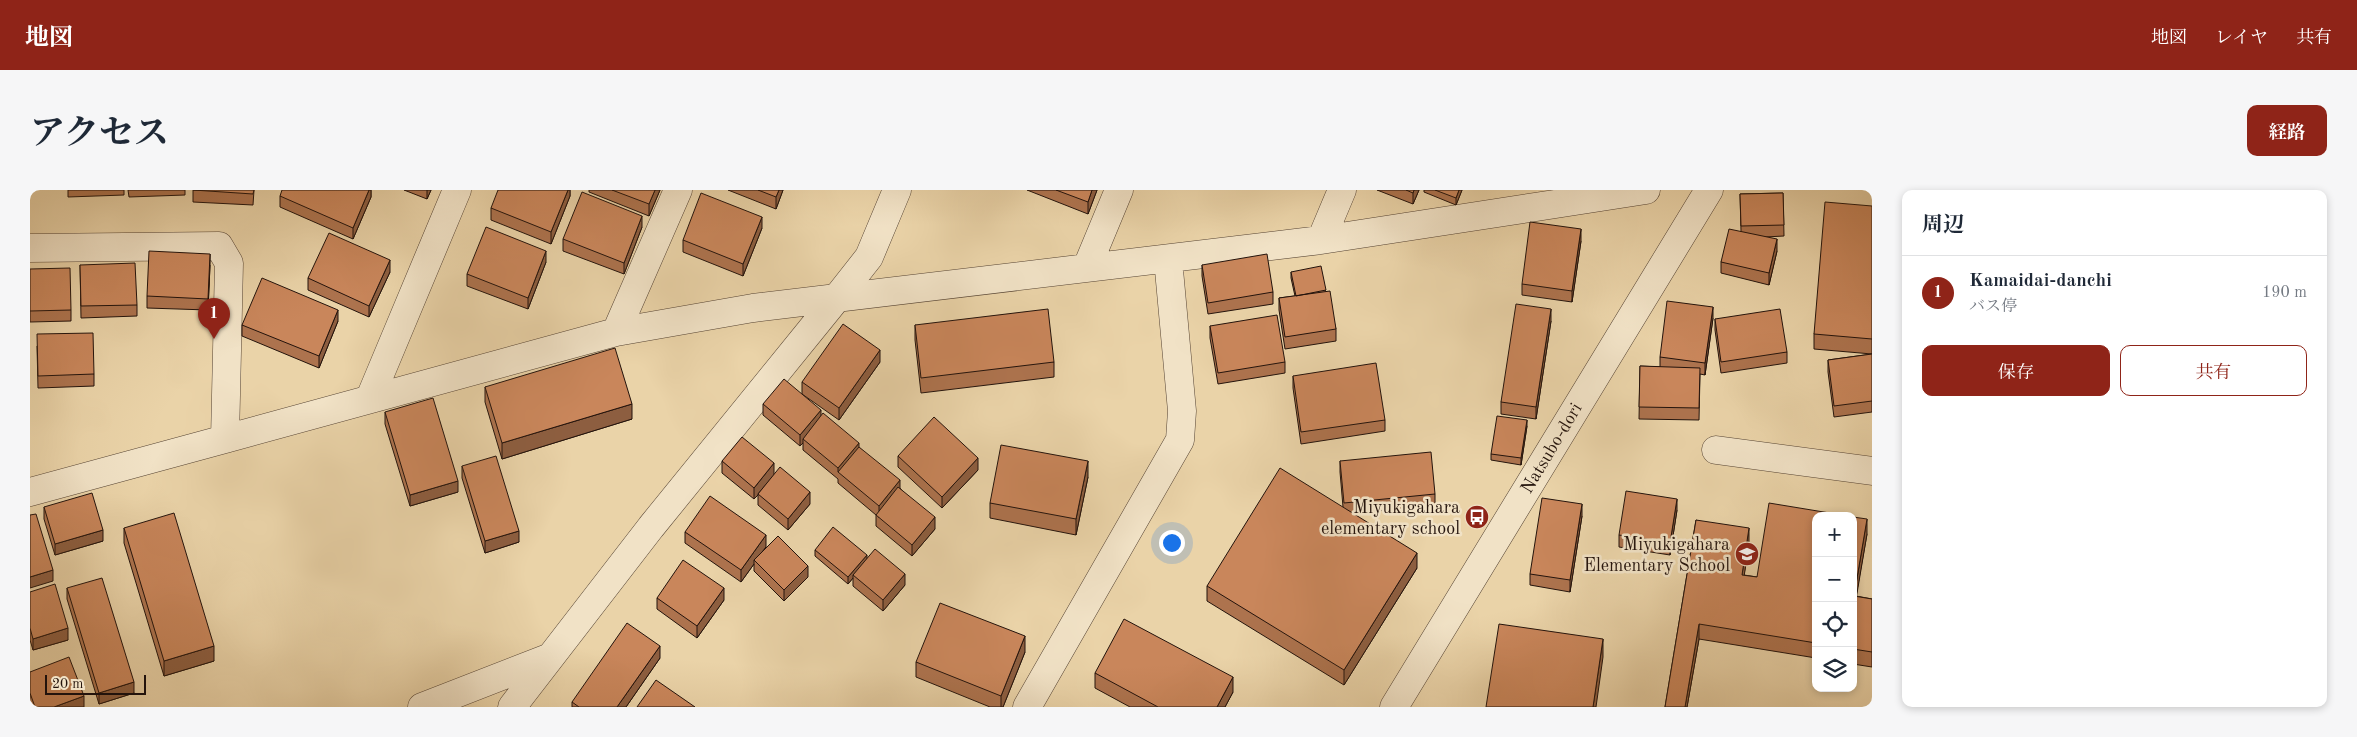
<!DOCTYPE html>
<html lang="ja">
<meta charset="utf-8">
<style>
body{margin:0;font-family:"Old Standard TT","Noto Serif JP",serif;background:#f6f6f7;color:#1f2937}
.controls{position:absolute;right:15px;bottom:15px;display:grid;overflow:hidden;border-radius:10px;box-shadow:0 2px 8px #0003}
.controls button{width:45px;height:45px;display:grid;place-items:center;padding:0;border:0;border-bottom:1px solid #e0e1e3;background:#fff;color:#1f2937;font:25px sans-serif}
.scale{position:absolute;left:15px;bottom:12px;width:101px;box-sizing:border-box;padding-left:5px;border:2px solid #23130c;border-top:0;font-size:14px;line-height:18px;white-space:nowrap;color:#23130c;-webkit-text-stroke:4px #f1e2c6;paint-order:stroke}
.you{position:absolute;left:1141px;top:352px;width:18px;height:18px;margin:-12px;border:4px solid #fff;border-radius:50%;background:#1a73e8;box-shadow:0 0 0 8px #1a73e833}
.badge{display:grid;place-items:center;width:32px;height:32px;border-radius:50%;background:#8f2418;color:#fff;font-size:16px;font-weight:700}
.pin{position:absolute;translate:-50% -41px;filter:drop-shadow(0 1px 2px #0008)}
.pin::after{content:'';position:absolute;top:26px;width:18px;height:15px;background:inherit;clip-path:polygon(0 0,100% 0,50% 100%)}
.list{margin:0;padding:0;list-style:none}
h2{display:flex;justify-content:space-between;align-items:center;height:65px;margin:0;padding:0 20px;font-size:21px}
h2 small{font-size:16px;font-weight:400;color:#747a83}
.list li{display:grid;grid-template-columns:32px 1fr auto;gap:15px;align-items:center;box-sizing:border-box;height:75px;padding:0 20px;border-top:1px solid #e0e1e3}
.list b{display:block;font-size:19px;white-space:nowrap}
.list p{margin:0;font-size:16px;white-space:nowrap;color:#747a83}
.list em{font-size:16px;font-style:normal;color:#747a83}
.actions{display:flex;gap:10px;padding:15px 20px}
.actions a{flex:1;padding:11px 0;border:1px solid #8f2418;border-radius:10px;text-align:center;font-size:18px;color:#8f2418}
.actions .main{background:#8f2418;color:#fff}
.icon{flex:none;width:28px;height:28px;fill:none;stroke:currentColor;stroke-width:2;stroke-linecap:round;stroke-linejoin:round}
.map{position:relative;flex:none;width:1842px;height:517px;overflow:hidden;border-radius:10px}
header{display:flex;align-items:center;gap:30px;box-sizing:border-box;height:70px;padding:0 25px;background:#8f2418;color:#fff}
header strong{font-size:24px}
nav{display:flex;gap:28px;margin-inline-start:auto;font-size:18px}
.intro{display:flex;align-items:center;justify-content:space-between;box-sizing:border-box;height:120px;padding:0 30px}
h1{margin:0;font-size:35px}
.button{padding:12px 22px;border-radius:10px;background:#8f2418;color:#fff;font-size:18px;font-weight:700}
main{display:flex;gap:30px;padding:0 30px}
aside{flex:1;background:#fff;border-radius:10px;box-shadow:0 2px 8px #0003}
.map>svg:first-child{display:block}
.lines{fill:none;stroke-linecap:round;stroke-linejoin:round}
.minor-casing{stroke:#554333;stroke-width:29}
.tertiary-casing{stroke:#554333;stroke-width:29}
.minor{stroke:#f1e2c6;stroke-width:28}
.tertiary{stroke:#f1e2c6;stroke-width:28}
.wall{fill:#ad734e;stroke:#23130c}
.shaded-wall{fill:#8d5e40;stroke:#23130c}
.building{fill:#c9865b;stroke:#23130c}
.labels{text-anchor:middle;stroke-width:5;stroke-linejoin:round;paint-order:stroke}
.street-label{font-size:18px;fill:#23130c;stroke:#f1e2c6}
.poi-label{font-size:18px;fill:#23130c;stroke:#f1e2c6;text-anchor:end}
</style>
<header>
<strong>地図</strong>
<nav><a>地図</a><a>レイヤ</a><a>共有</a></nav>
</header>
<div class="intro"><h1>アクセス</h1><a class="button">経路</a></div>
<main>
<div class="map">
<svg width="1842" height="517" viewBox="0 0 1842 517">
<rect width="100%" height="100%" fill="#ead3a8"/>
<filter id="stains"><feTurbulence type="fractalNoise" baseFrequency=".004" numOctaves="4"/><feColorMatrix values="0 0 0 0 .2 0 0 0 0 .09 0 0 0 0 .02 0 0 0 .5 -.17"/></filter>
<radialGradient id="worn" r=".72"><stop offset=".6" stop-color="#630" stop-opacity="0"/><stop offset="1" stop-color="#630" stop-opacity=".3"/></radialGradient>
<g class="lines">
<!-- minor casing -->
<g class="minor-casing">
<path id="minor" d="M1291,50L1312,0
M0,58L189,56L199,73L195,249L586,142L723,118L1291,50L1616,0
M1057,77L1089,0
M586,142L648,0
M340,208L427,0
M1686,260L1842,281
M0,302L195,249
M392,517L518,468
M482,517L621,337L806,109
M997,517L1150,250L1152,221L1138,69"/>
</g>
<!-- tertiary casing -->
<g class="tertiary-casing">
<path id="tertiary" d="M806,109L839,67L867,0
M1364,517L1679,0"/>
</g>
<!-- minor -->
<use href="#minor" class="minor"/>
<!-- tertiary -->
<use href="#tertiary" class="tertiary"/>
</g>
<!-- wall -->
<path class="wall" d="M38,0H94V5L38,7Z
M98,0H155V5L99,7Z
M163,0H224L223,15L163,12Z
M341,0V7L323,49L250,17V6Z
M374,0H401L397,9Z
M540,0V6L521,54L461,30V18Z
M559,0H630L619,26L559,2Z
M698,0H753L746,19Z
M997,0H1067L1058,24Z
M1347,0H1389L1383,14Z
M1394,0H1432L1426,15L1394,2Z
M1753,3L1754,46L1735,47L1747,61L1739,95L1691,83V72L1711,41L1710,4Z
M1842,16V164L1784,159V144Z
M612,37L594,84L533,61V49Z
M732,38L713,86L653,62V50Z
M1551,51L1542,112L1492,105V94Z
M516,72L498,119L437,96V84Z
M50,75L107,115V126L51,128Z
M180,75L178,120L117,118V106Z
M1172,75L1243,102V114L1178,124L1172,86Z
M0,79L41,120V131L0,132Z
M360,82L339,127L278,100V88Z
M1261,82L1296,101L1306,139V151L1255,159L1249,120V108L1265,106L1261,88Z
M1683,128L1675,185L1670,184L1669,230L1609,229L1610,176L1630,177V167Z
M1685,129L1757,162V173L1691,183L1685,140Z
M308,131L289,178L212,146V135Z
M1521,131L1506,229L1471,224V212Z
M885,135L1024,172V187L891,203L885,150Z
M1180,136L1255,172V183L1188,194L1180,148Z
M7,156L64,184V196L8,198Z
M1842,164V222L1804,227L1798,182V170Z
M850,172L809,230L772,204V192Z
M1263,186L1355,230V241L1271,254L1263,198Z
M455,197L602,229L472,269L455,212Z
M733,214L791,226L829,257L870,298L905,339L882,366L846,336V325L808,293V289L773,260V253L770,256L733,225Z
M355,222L428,302L380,316L355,234Z
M1497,236L1491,275L1461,270V264Z
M868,266L948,280L912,318L868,277Z
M692,271L744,284L780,314L758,340L728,315V305L724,309L692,283Z
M1310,271L1405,304V316L1323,323L1387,378L1314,495L1177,411V396L1313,317L1310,282Z
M432,276L489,352L455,363L432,288Z
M1058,287L1046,345L960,328V313Z
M14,317L73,351L25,365L14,329Z
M1647,320L1640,365L1589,357V345Z
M1552,326L1540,402L1500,395V384Z
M1786,326V468L1669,449L1657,517H1635L1666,330L1719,354L1714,385L1727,387Z
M1823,327L1837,344L1826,406L1842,409V477L1823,474Z
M94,338L184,471L134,486L94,353Z
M655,342L736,357L734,359L778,387L754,411L724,381V374L711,392L655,353Z
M785,360L837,368L875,395L853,421L823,396V388L818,394L785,366Z
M37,398L104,503L69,514L37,409Z
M0,402L38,450L3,460L0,450Z
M627,408L694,410L667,448L627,419Z
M995,462L973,517H960L886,487V472Z
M630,468L596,517H542V512Z
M0,482L54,517H1L0,515Z
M1065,483L1203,502L1195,517H1100L1065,498Z"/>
<!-- shaded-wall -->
<path class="shaded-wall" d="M339,0H341V7L323,49V38Z
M397,0H401L397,9Z
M538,0H540V6L521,54V42Z
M625,0H630L619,26V14Z
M749,0H753L746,19V7Z
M1062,0H1067L1058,24V12Z
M1384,0H1389L1383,14V3Z
M1429,0H1432L1426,15V8Z
M612,26V37L594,84V73Z
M732,27V38L713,86V74Z
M1551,39V51L1542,112V101Z
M1747,49V61L1739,95V83Z
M516,61V72L498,119V108Z
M180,64V75L178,120V109Z
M360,70V82L339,127V116Z
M1683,117V128L1675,185V173Z
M1521,119V131L1506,229V217Z
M308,120V131L289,178V166Z
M850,160V172L809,230V218Z
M602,214V229L472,269V253Z
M791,220V231L773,249V253L770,256V245Z
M1497,230V236L1491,275V268Z
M829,253V264L808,282V278Z
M948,268V280L912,318V307Z
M1058,271V287L1046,345V329Z
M744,273V285L728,304V305L724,309V298Z
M870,290V302L849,328V316Z
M428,291V302L380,316V305Z
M780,302V314L758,340V329Z
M1647,309V320L1640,365V353Z
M1552,314V326L1540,402V390Z
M905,327V339L882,366V355Z
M1837,329V344L1824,421V406Z
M1719,338V354L1712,400V385Z
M73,340V351L25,365V354Z
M489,341V352L455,363V351Z
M736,345V357L725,371L724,370V374L711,392V380Z
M1387,363V378L1314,495V480Z
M837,365V371L823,385V388L818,394V387Z
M778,376V387L754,411V400Z
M23,380V391L0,398V387Z
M875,384V395L853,421V410Z
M694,398V410L667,448V436Z
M1669,434V449L1657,517H1655Z
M38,438V450L3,460V449Z
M995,446V462L973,517H971V506Z
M1573,449V467L1566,517H1563Z
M184,456V471L134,486V471Z
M630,456V468L596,517H587Z
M1203,487V502L1195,517H1187Z
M104,492V503L69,514V503Z
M54,506V517H24Z"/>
<!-- building -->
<path class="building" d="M163,0H224L223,4Z
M252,0H339L323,38L250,6Z
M468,0H538L521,42L461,18Z
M582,0H625L619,14Z
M728,0H749L746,7Z
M1026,0H1062L1058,12Z
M1376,0H1384L1383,3Z
M1405,0H1429L1426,8Z
M552,2L612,26L594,73L533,49Z
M671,3L732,27L713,74L653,50Z
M1753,3L1754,35L1711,36L1710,4Z
M1795,12L1842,16V149L1784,144Z
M1500,32L1551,39L1542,101L1492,94Z
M456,37L516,61L498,108L437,84Z
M1699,39L1747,49L1739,83L1691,72Z
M299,43L360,70L339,116L278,88Z
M119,61L180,64L178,109L117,106Z
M1237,64L1243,102L1178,113L1172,75Z
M105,73L107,115L51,116L50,75Z
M1291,76L1296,100L1266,106L1261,82Z
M40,78L41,120L0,121V79Z
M232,88L308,120L289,166L212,135Z
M1300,101L1306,139L1255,147L1249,108Z
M1637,111L1683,117L1675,173L1630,167Z
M1486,114L1521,119L1506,217L1471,212Z
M1018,119L1024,172L891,188L885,135Z
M1750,119L1757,162L1691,172L1685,129Z
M1247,125L1255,172L1188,183L1180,136Z
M813,134L850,160L809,218L772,192Z
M63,143L64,184L8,186L7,144Z
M585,158L602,214L472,253L455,197Z
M1842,164V211L1804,216L1798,170Z
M1346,173L1355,230L1271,242L1263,186Z
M1610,176L1670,178L1669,218L1609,217Z
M754,189L791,220L770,245L733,214Z
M403,208L428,291L380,305L355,222Z
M793,223L829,253L808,278L773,249Z
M1467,226L1497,230L1491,268L1461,264Z
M904,227L948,268L912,307L868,266Z
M712,247L744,273L724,298L692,271Z
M971,255L1058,271L1046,329L960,313Z
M829,257L870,290L849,316L808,282Z
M1401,262L1405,304L1314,313L1310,271Z
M466,266L489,341L455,351L432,276Z
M750,277L780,302L758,329L728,304Z
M1250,278L1387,363L1314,480L1177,396Z
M868,297L905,327L882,355L846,325Z
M1596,301L1647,309L1640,353L1589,345Z
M62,303L73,340L25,354L14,317Z
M680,306L736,345L711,380L655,342Z
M1512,308L1552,314L1540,390L1500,384Z
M1739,313L1818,326H1786V453L1669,434L1655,517H1635L1666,330L1719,338L1712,385L1727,387Z
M144,323L184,456L134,471L94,338Z
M6,324L23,380L0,387V325Z
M1823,327L1837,329L1824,406L1842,409V462L1823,459Z
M803,337L837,365L818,387L785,360Z
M748,346L778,376L754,400L724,370Z
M845,359L875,384L853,410L823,385Z
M653,370L694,398L667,436L627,408Z
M72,388L104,492L69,503L37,398Z
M25,394L38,438L3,449L0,438V402Z
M910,413L995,446L971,506L886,472Z
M1094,429L1203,487L1187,517H1128L1065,483Z
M597,433L630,456L587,517H549L542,512Z
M1469,434L1573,449L1563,517H1456Z
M39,467L54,506L24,517H5L0,503V482Z
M626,490L665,517H607Z"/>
<!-- icons -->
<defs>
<g id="bus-disc" transform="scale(1.25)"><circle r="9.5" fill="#8f2418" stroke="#f1e2c6"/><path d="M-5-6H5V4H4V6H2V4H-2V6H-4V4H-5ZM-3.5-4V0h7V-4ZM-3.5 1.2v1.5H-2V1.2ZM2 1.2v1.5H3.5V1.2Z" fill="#fff"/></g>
<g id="school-disc" transform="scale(1.25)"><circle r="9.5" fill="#8f2418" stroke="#f1e2c6"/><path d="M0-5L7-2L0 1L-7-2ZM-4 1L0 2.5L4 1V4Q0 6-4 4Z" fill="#fff"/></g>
</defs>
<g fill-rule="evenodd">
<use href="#bus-disc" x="1447" y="327"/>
<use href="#school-disc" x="1717" y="364"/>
</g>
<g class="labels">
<!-- street labels -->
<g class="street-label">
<text transform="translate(1521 258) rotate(-59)" y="6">Natsubo-dori</text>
</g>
<!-- poi labels -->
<g class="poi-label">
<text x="1430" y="323">Miyukigahara<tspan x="1430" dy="21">elementary school</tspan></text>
<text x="1700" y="360">Miyukigahara<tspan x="1700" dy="21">Elementary School</tspan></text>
</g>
</g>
<rect width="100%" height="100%" filter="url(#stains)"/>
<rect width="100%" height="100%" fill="url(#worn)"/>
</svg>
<div class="controls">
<button>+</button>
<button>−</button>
<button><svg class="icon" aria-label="locate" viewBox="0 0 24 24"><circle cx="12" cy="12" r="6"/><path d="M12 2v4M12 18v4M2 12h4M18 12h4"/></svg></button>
<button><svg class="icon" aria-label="layers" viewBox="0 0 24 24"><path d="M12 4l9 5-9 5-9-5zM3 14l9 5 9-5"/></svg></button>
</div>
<div class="scale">20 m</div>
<div class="you"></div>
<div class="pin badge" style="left:184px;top:149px">1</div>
</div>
<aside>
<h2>周辺<small></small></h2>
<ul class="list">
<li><span class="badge">1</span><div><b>Kamaidai-danchi</b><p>バス停</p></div><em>190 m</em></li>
</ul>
<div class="actions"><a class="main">保存</a><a>共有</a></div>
</aside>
</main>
